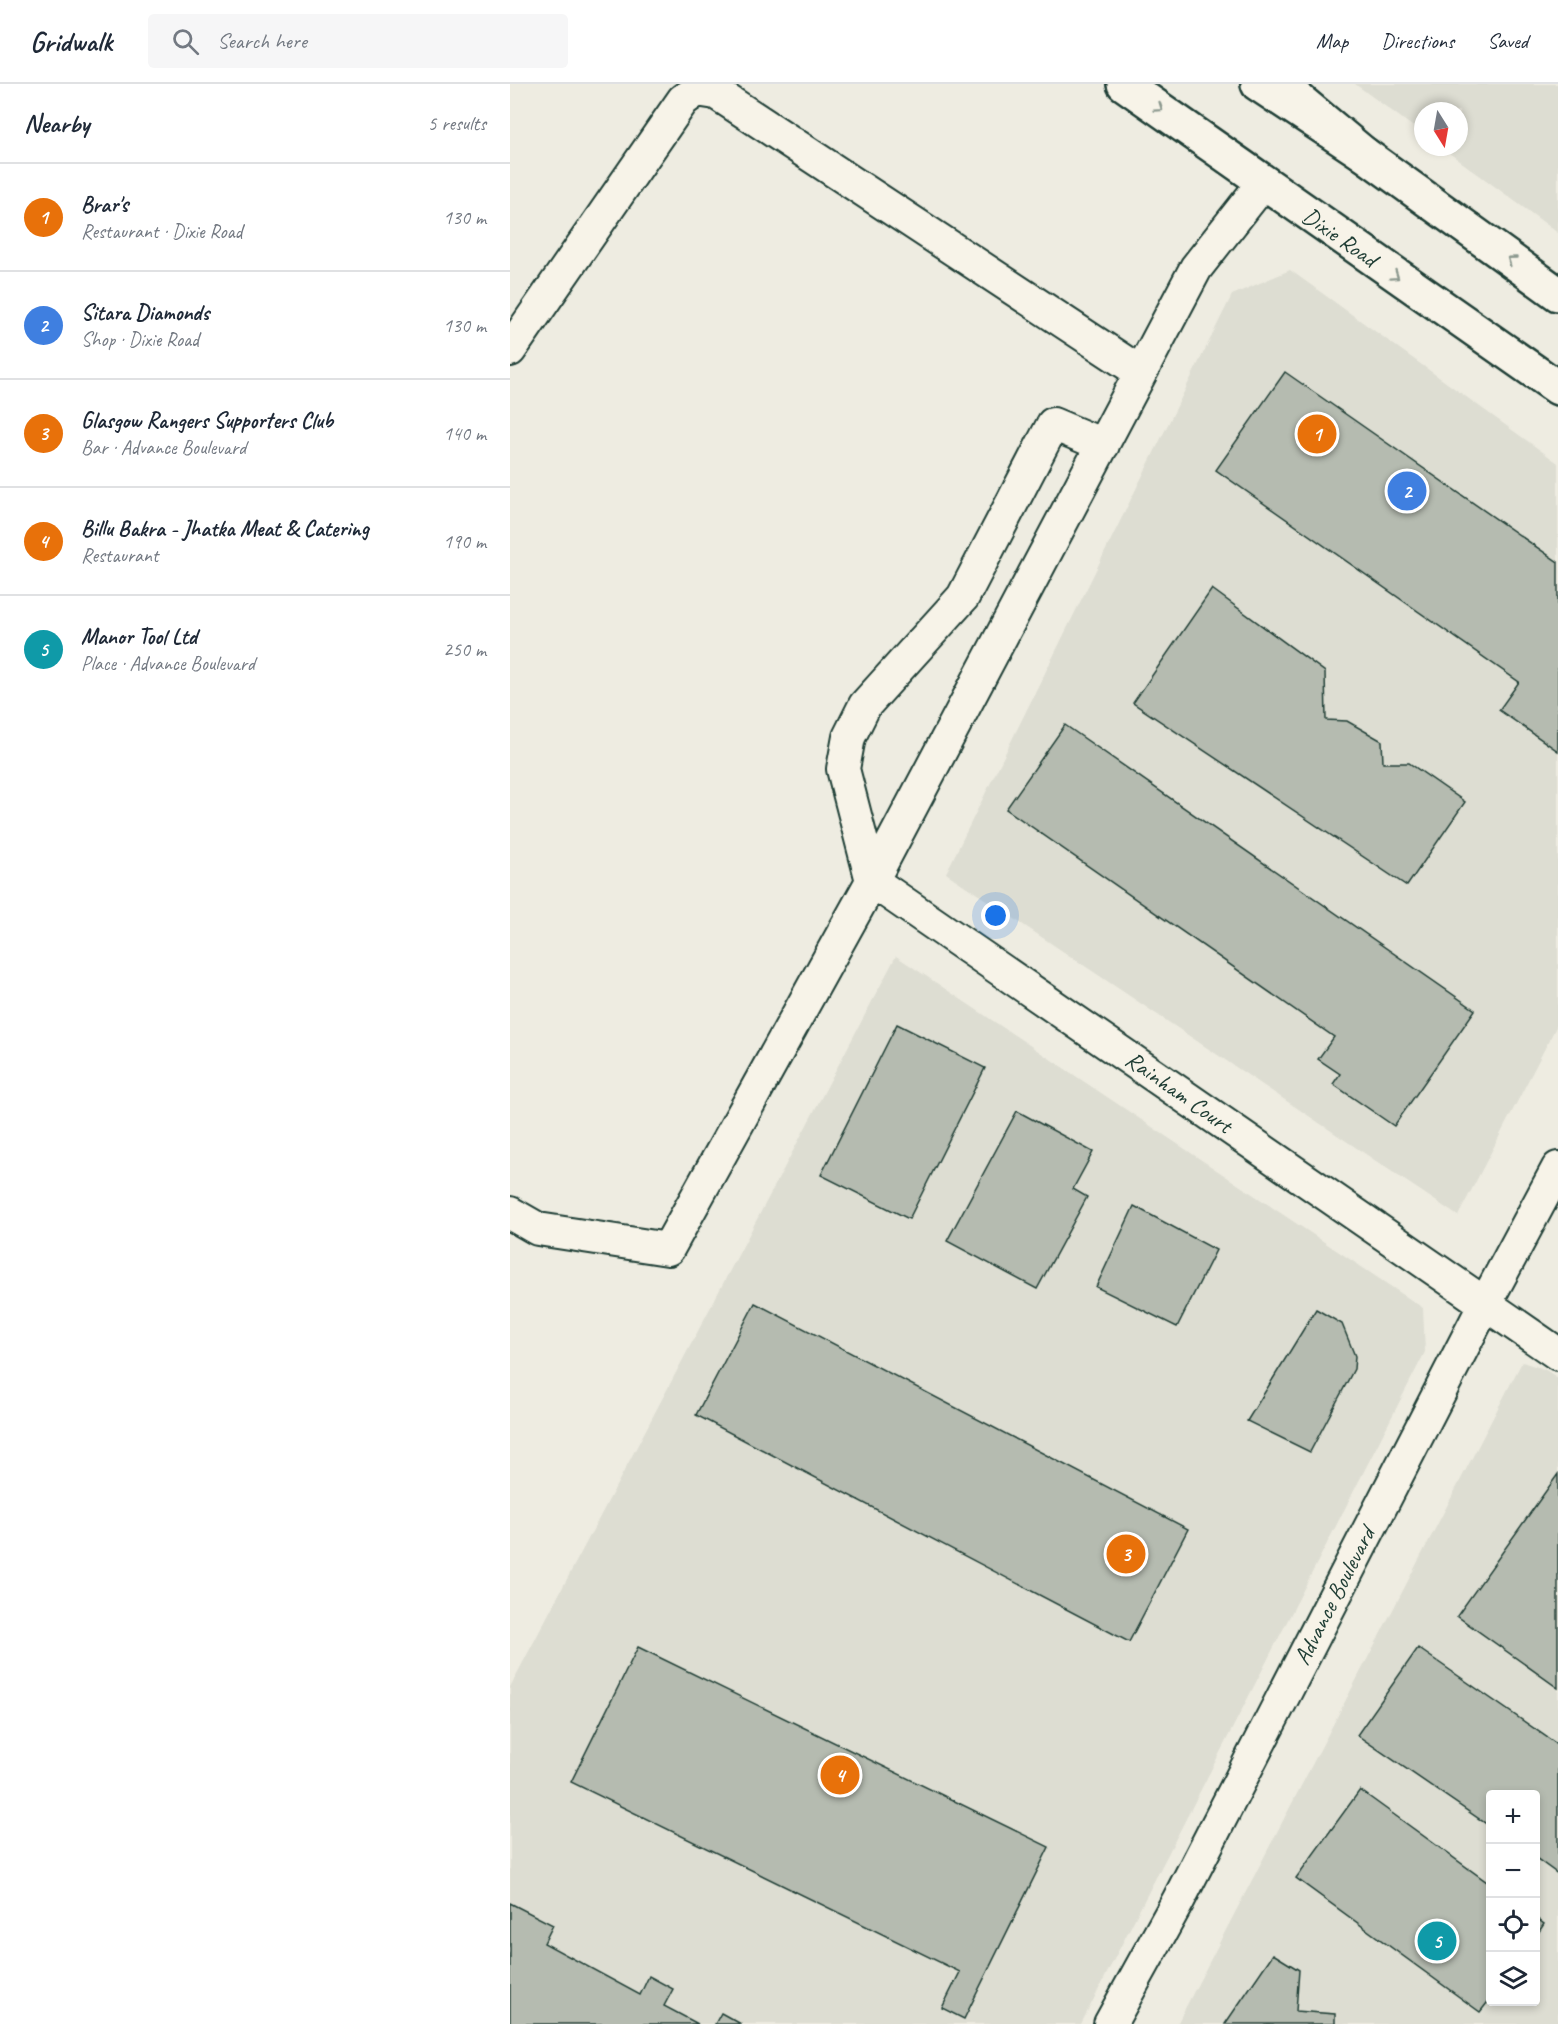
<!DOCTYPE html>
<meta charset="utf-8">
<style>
body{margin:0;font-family:Caveat,sans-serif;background:#f6f6f7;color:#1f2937}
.controls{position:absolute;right:18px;bottom:18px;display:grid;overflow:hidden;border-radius:6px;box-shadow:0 3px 9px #0003}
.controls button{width:54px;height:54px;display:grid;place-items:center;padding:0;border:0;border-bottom:2px solid #e0e1e3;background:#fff;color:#1f2937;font:30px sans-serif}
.compass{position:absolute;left:904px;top:18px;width:54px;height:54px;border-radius:50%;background:#fff;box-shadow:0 3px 9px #0003;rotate:169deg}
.you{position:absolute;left:486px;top:832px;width:21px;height:21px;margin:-15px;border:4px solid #fff;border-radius:50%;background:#1a73e8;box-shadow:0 0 0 9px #1a73e833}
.badge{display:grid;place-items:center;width:39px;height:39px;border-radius:50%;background:#b45309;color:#fff;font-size:20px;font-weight:700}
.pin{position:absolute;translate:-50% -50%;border:3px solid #fff;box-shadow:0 2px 6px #0006}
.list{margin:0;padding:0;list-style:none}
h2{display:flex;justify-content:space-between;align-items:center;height:78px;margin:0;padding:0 24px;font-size:26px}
h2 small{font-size:20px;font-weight:400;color:#747a83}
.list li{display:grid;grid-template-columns:39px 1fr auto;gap:18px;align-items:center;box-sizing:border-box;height:108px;padding:0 24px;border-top:2px solid #e0e1e3}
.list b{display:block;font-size:22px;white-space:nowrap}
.list p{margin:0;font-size:20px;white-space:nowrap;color:#747a83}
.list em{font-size:20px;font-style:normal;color:#747a83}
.icon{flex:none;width:33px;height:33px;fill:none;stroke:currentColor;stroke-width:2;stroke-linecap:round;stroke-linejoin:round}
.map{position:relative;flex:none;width:1048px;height:1940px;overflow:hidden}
header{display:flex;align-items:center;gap:36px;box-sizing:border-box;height:84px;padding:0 30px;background:#fff;border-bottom:2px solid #e0e1e3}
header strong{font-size:28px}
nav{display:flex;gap:33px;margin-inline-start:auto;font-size:21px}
.search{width:420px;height:54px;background:#f6f6f7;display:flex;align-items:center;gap:15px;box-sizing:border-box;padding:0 21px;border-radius:6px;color:#747a83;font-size:22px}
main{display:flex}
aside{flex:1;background:#fff}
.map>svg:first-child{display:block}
.built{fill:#ddddd2;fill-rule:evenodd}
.building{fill:#b5bbb0;stroke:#1f3d34;stroke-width:1.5}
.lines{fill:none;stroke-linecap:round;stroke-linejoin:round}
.minor-casing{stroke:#1f3d34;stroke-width:36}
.major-casing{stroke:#1f3d34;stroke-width:38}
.highway-casing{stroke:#1f3d34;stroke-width:38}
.minor{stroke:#f7f3e8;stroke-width:32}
.major{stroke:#f7f3e8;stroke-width:33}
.highway{stroke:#f7f3e8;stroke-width:33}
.oneway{stroke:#8b988e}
.labels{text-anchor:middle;stroke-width:6;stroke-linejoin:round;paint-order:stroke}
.street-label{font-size:24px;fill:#1f3d34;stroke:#f7f3e8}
</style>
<header>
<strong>Gridwalk</strong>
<div class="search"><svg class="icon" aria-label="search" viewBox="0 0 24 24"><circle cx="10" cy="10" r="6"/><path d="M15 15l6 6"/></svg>Search here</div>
<nav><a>Map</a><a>Directions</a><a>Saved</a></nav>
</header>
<main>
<aside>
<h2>Nearby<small>5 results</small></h2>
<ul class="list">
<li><span class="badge" style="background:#e8710a">1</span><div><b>Brar's</b><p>Restaurant · Dixie Road</p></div><em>130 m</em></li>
<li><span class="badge" style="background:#3f7fe0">2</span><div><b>Sitara Diamonds</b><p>Shop · Dixie Road</p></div><em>130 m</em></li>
<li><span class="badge" style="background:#e8710a">3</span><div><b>Glasgow Rangers Supporters Club</b><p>Bar · Advance Boulevard</p></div><em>140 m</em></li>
<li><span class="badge" style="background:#e8710a">4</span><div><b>Billu Bakra - Jhatka Meat &amp; Catering</b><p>Restaurant</p></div><em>190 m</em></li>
<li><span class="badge" style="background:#0f9aa8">5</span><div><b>Manor Tool Ltd</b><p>Place · Advance Boulevard</p></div><em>250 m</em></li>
</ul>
</aside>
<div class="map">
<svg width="1048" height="1940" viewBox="0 0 1048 1940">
<rect width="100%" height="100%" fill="#eeece1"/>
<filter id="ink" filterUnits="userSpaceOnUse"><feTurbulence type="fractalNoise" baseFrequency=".0167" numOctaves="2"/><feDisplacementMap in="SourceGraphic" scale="12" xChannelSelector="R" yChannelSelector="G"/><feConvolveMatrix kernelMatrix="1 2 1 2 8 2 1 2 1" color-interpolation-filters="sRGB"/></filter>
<g filter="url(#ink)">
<!-- built -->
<path class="built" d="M845,0H1048V149L931,63H949V27H913V50Z
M780,186L1048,379V939L948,1132L436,789L722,211Z
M386,872L913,1224L915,1268L571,1940H0V1603Z
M1012,1278L1034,1285L1048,1294V1940H667ZM981,1710H1026V1918H981Z"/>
<!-- building -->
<path class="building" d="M775,288L1048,478V667L989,626L1009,598L706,386Z
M702,505L815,588L816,636L837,637L872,657L873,679H899L955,718L897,802L623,619Z
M555,641L965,926L884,1042L823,1000L830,990L808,975L824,953L496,725Z
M387,940L475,984L399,1135L311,1091Z
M507,1027L583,1068L563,1105L577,1113L527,1205L437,1157Z
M624,1122L706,1166L667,1243L586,1203Z
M245,1219L678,1445L619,1558L186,1331Z
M806,1225L832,1240L845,1272L844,1285L800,1368L737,1337Z
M1048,1390V1604L947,1532Z
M128,1563L539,1763L454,1935L432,1924L450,1888L61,1698Z
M908,1564L1048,1661V1790L1026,1774V1710H981V1743L847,1651Z
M850,1706L981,1801V1914L970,1928L786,1794Z
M0,1819L43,1841L34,1859L130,1911L139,1892L163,1905L154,1922L188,1940H0Z
M1026,1834L1034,1840L1026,1852Z
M763,1870L789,1886L786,1927L825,1930V1940H715Z
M211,1929L231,1940H205Z"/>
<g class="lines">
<!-- minor casing -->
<g class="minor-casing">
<path id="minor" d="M0,266L173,16L187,6L206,9L630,288
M362,797L1048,1270
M362,797L333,685L339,653L355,621L453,513L543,340L593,361
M0,1129L28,1145L158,1165L362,797L686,184L753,99
M600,1940L668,1817L975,1220L1048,1084"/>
</g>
<!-- major casing -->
<g class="major-casing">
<path id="major" d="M614,0L1048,304
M748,0L854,70L1048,210"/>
</g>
<!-- highway casing -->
<g class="highway-casing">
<path id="highway" d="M770,0L854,70"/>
</g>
<!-- minor -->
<use href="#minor" class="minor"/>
<!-- major -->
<use href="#major" class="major"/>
<!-- highway -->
<use href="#highway" class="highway"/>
</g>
<!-- one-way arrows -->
<defs><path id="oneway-chevron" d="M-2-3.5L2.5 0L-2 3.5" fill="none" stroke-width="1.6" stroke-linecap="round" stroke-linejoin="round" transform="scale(1.5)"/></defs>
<g class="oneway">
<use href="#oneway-chevron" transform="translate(649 24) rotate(35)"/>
<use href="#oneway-chevron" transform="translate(1001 176) rotate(-144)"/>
<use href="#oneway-chevron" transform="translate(885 192) rotate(35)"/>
</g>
</g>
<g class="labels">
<!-- street labels -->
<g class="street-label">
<text transform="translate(830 153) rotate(35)" y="8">Dixie Road</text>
<text transform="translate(669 1008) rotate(35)" y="8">Rainham Court</text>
<text transform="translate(824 1512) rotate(-63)" y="8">Advance Boulevard</text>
</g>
</g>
</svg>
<div class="controls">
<button>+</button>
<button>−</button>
<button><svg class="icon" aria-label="locate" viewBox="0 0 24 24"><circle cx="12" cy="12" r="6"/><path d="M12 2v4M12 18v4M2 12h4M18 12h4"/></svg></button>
<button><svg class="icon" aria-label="layers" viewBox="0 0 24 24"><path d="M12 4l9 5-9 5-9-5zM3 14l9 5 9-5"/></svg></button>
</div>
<svg class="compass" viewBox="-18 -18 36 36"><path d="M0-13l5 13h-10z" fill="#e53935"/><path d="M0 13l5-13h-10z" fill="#747a83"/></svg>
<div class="you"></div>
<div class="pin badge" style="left:807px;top:350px;background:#e8710a">1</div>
<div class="pin badge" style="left:897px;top:407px;background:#3f7fe0">2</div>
<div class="pin badge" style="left:616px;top:1470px;background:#e8710a">3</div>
<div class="pin badge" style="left:330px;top:1691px;background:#e8710a">4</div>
<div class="pin badge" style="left:927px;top:1857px;background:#0f9aa8">5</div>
</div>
</main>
